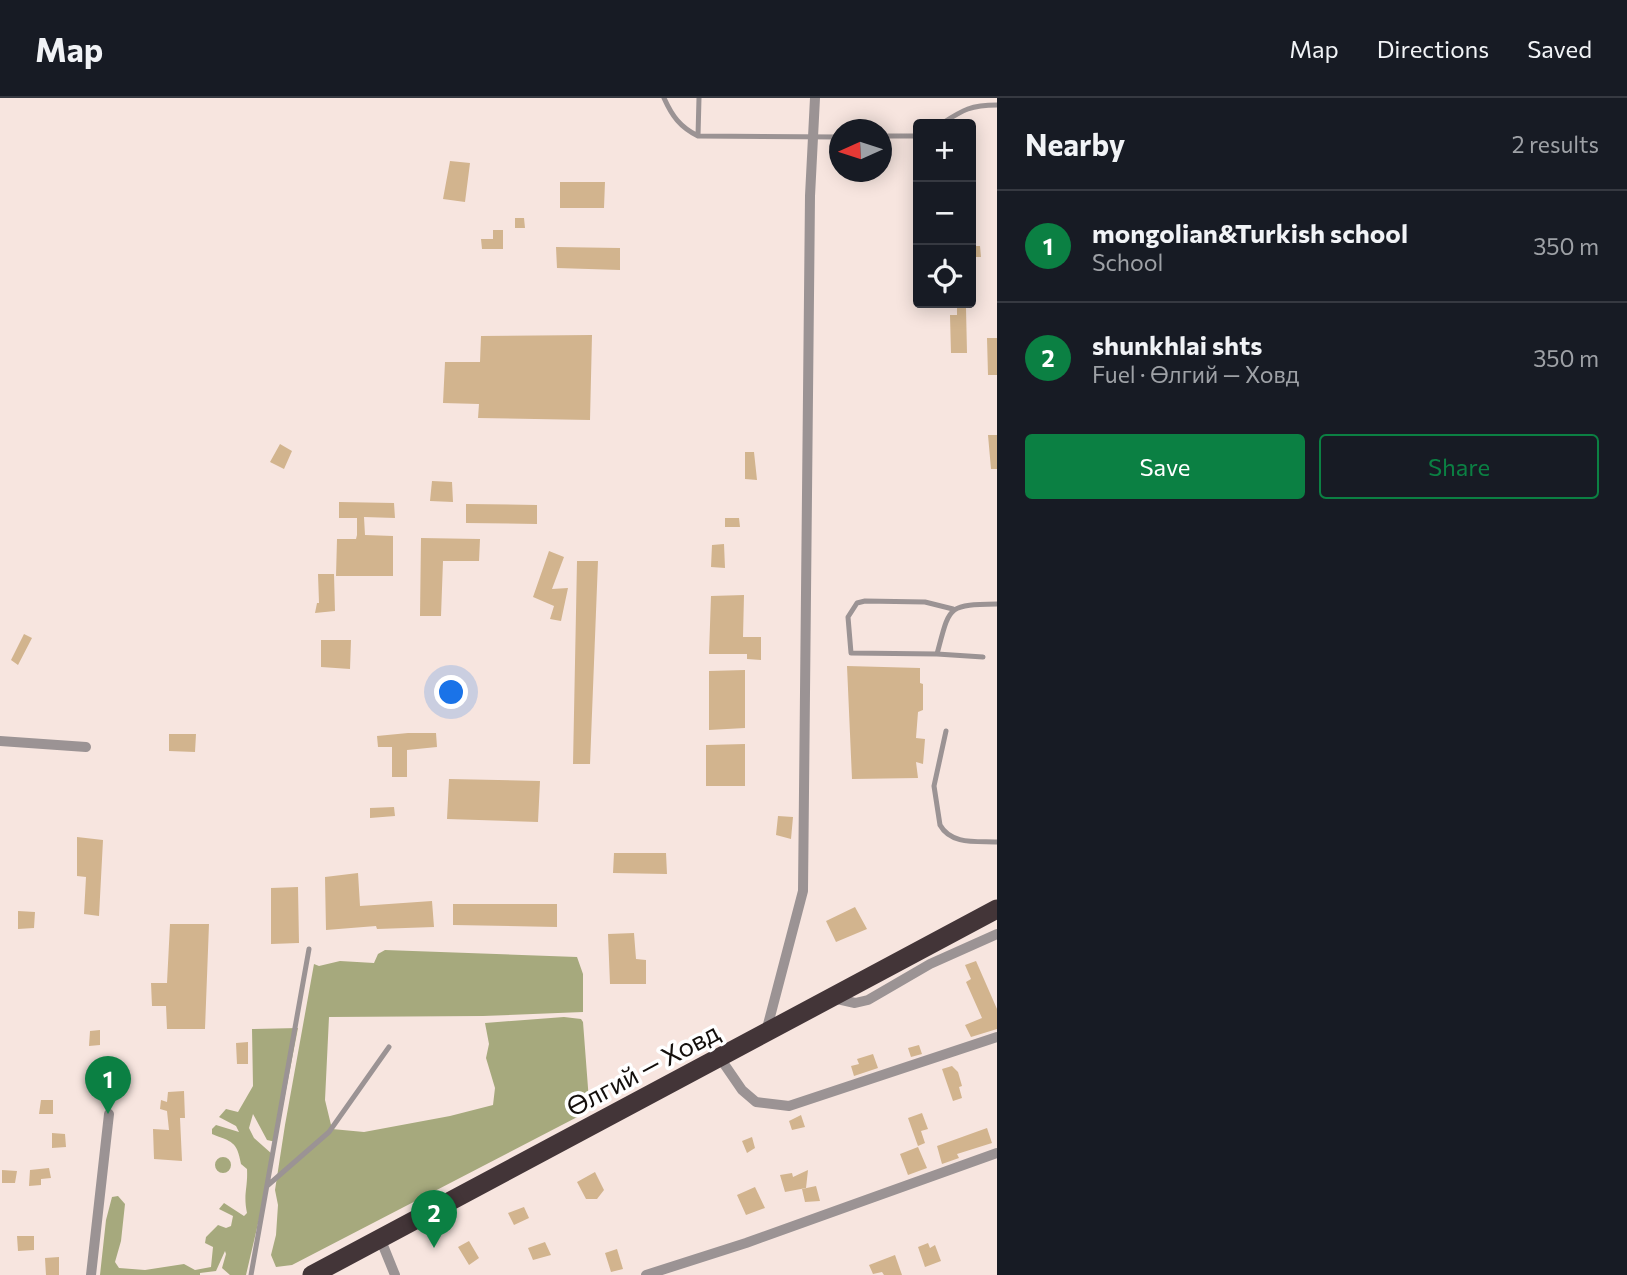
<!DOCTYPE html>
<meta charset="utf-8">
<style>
body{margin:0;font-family:Commissioner,sans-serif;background:#242831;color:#f1f3f6}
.controls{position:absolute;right:21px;top:21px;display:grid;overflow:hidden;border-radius:7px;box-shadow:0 4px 18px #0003}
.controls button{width:63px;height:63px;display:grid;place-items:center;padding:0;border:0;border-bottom:2px solid #363941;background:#171b24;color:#f1f3f6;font:35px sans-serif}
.compass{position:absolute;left:829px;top:21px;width:63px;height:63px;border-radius:50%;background:#171b24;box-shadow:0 4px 18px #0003;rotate:267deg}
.you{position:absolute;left:452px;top:595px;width:24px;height:24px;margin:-18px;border:5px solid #fff;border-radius:50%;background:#1a73e8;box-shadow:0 0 0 10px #1a73e833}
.badge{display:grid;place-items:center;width:46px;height:46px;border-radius:50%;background:#0b8043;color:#fff;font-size:23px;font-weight:700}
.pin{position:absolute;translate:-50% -58px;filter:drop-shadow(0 2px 4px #0008)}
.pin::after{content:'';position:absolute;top:37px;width:24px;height:21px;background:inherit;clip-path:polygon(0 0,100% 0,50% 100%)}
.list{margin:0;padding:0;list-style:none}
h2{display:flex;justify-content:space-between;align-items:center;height:91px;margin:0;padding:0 28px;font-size:30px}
h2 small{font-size:23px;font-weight:400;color:#9ea1a6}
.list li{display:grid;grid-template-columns:46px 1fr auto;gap:21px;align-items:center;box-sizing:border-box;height:112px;padding:0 28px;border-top:2px solid #363941}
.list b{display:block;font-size:26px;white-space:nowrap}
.list p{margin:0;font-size:23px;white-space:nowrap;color:#9ea1a6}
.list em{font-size:23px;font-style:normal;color:#9ea1a6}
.actions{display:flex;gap:14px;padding:21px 28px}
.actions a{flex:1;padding:16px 0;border:2px solid #0b8043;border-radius:7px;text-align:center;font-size:24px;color:#0b8043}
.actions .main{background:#0b8043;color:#fff}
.icon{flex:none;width:38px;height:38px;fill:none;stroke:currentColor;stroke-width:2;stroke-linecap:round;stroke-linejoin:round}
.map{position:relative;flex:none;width:997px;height:1177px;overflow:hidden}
header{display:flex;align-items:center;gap:42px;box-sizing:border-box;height:98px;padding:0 35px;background:#171b24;border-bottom:2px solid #363941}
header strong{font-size:33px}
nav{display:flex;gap:38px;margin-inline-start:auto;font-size:24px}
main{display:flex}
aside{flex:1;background:#171b24}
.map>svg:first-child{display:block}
.forest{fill:#a6a97d}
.building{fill:#d2b48e}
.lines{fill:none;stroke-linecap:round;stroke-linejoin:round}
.lane{stroke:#9b9394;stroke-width:5}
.street{stroke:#9b9394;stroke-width:10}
.highway{stroke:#433538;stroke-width:19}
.labels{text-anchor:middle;stroke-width:7;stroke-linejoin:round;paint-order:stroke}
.street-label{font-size:26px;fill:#140f0c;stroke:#fff}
</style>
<header>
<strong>Map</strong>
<nav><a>Map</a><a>Directions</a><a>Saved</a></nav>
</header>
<main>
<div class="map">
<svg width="997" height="1177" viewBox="0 0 997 1177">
<rect width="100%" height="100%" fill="#f7e5df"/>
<!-- forest -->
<path class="forest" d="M385,852L577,859L583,876V914L483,918L329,919L325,1002L332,1031L364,1034L450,1018L493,1007L495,990L486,960L489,946L485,925L564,919L581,921L583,924L589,1003L585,1015L292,1167L276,1169L271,1157L276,1137L278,1107L275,1092L285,1027L314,866L319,868L340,863L374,865L378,856Z
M298,930L276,1044L267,1042L253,1016L249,1030L254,1040L272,1056V1066L246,1177H230L222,1170L226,1156L225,1153L216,1173L200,1175V1177H100L106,1122L112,1099L118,1098L125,1106L121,1143L115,1164L119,1170L145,1172L184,1166L195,1172L211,1169L213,1149L205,1145L206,1139L218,1127L226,1130L231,1128L233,1118L219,1111L224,1105L244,1118L247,1115C243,1096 248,1090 247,1071L241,1066C237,1043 232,1044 212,1036V1031L216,1027L239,1034L236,1028L219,1019L226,1011L238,1014L253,988L252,931Z
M215 1067a8 8 0 1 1 16 0a8 8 0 1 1-16 0Z"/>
<!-- building -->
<path class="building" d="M450,63L470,65L465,104L443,101Z
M560,84H605L604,110H560Z
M515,120H524L525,130H515Z
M493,132H503V151H482L481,141H493Z
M971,148H980L981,159H971Z
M556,149L620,150V172L557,170Z
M957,210H966L967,255H951L950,217H957Z
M592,237L590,322L478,320L479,306L443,305L445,264H480L481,238Z
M987,240H997V277H988Z
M988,337H997V371H991Z
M280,346L292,353L284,371L270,364Z
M745,354H754L757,382L745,381Z
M432,383L452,384L453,404L430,403Z
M339,404L394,405L395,420L364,419L365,437L393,438V478H336L337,441H356L357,437V420H339Z
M466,406L537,407V426L466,425Z
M725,420H739L740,429H725Z
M421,440L480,441L479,463H443L441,518H420Z
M724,446L725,470L711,469L712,447Z
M549,453L564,459L552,491L568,490L561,523L550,521L554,508L533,499Z
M577,463H598L590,666H573Z
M318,476H334L335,513L315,515L317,505H319Z
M744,497L743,539H761V562L747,561V556H709L711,498Z
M24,536L32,540L18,567L11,562Z
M321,542H351L350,571L321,569Z
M847,568L920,570V585L923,586V612L918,614L916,640L925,641L923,666L916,664L918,680L852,681Z
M745,572V630L709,632V573Z
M408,635H436L437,649L407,652V679H392V649H378L377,638Z
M169,636H196L195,654L169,653Z
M745,646V688H706V647Z
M449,681L540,683L538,724L447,721Z
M394,709L395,718L370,720V710Z
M778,718L793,719L791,741L776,737Z
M77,739L103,742L99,818L84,816L86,779L77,778Z
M614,755H666L667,776L613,775Z
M358,775L360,808L432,803L434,829L377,831L376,828L326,832L325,779Z
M298,789L299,845L271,846V790Z
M453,806H557V829L453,827Z
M855,809L867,831L836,844L826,823Z
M18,813L35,814L34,830L18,831Z
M170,826H209L205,931H167L166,908H152L151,885H167Z
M634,835L636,861L646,862V886H610L608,836Z
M976,863L997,911V931L971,939L965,927L982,920L966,884L971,881L965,867Z
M100,932V947L89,948L90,933Z
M248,944V966H237L236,945Z
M919,947L922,956L911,959L908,950Z
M873,956L878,970L854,978L851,968L859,966L857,961Z
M952,968L958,974L962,988L959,989L962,1000L953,1003L942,971Z
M184,993L185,1020H180L182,1063L154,1061L153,1031L169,1032L167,1013L160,1011L161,1002L167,1004L168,994Z
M41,1002H53V1016H39Z
M922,1015L928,1031L921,1033L925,1045L918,1048L908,1020Z
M801,1017L805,1029L792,1032L789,1023Z
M987,1030L992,1045L957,1056L959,1060L942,1066L937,1048Z
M52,1035L65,1036L66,1049L52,1050Z
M752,1039L755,1050L747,1055L742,1043Z
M918,1049L927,1070L908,1077L900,1056Z
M49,1070L51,1080L41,1081V1087L29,1088L30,1072Z
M2,1072L17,1073L15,1085H2Z
M808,1072L806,1090L785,1094L780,1077L792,1075L793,1079Z
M595,1074L604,1092L597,1101H586L577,1084Z
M816,1088L820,1103L805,1104L802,1091Z
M755,1089L765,1110L746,1117L737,1097Z
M524,1109L529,1120L514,1127L508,1115Z
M17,1138H34V1152L18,1153Z
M469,1143L479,1160L469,1167L458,1149Z
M545,1144L551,1157L533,1162L528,1150Z
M928,1145L930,1150L935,1147L941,1163L925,1169L918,1149Z
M617,1151L623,1171L611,1174L605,1155Z
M895,1157L902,1177H884L882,1174L873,1176L869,1167Z
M59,1159V1177H46L45,1160Z"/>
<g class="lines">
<!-- lane -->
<path class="lane" d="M664,0C672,18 680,29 698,38L839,39
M941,26C963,12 970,7 997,7
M698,38L699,0
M881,38H918
M937,556L851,555L848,519L857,505L865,503L925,504L953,511
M983,559L937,556C950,507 947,507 997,506
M946,633L934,688L940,727C951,747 977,743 997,744
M267,1088L329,1034L389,949
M251,1177L309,851"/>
<!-- street -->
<path class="street" d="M0,643L86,649
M833,900L855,905L868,902L930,866L997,836
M766,934L803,793L810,98L815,0
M720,960L742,992L756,1004L789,1008L997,939
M380,1140L395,1177
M91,1177L109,1016
M646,1177L746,1145L997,1055"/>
<!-- highway -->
<path class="highway" d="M312,1177L997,811"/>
</g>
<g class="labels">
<!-- street labels -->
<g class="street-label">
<text transform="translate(643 972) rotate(-28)" y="9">Өлгий — Ховд</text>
</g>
</g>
</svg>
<div class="controls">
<button>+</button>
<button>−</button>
<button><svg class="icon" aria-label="locate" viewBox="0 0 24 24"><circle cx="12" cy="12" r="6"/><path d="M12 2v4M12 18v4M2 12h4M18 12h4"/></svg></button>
</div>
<svg class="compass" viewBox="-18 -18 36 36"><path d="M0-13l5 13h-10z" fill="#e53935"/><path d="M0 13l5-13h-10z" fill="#9ea1a6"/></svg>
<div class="you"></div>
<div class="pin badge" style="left:108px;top:1016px">1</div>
<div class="pin badge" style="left:434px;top:1150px">2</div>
</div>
<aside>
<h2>Nearby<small>2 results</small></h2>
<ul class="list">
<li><span class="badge">1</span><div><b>mongolian&amp;Turkish school</b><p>School</p></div><em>350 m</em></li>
<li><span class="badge">2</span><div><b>shunkhlai shts</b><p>Fuel · Өлгий — Ховд</p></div><em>350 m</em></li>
</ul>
<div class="actions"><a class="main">Save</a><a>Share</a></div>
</aside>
</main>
